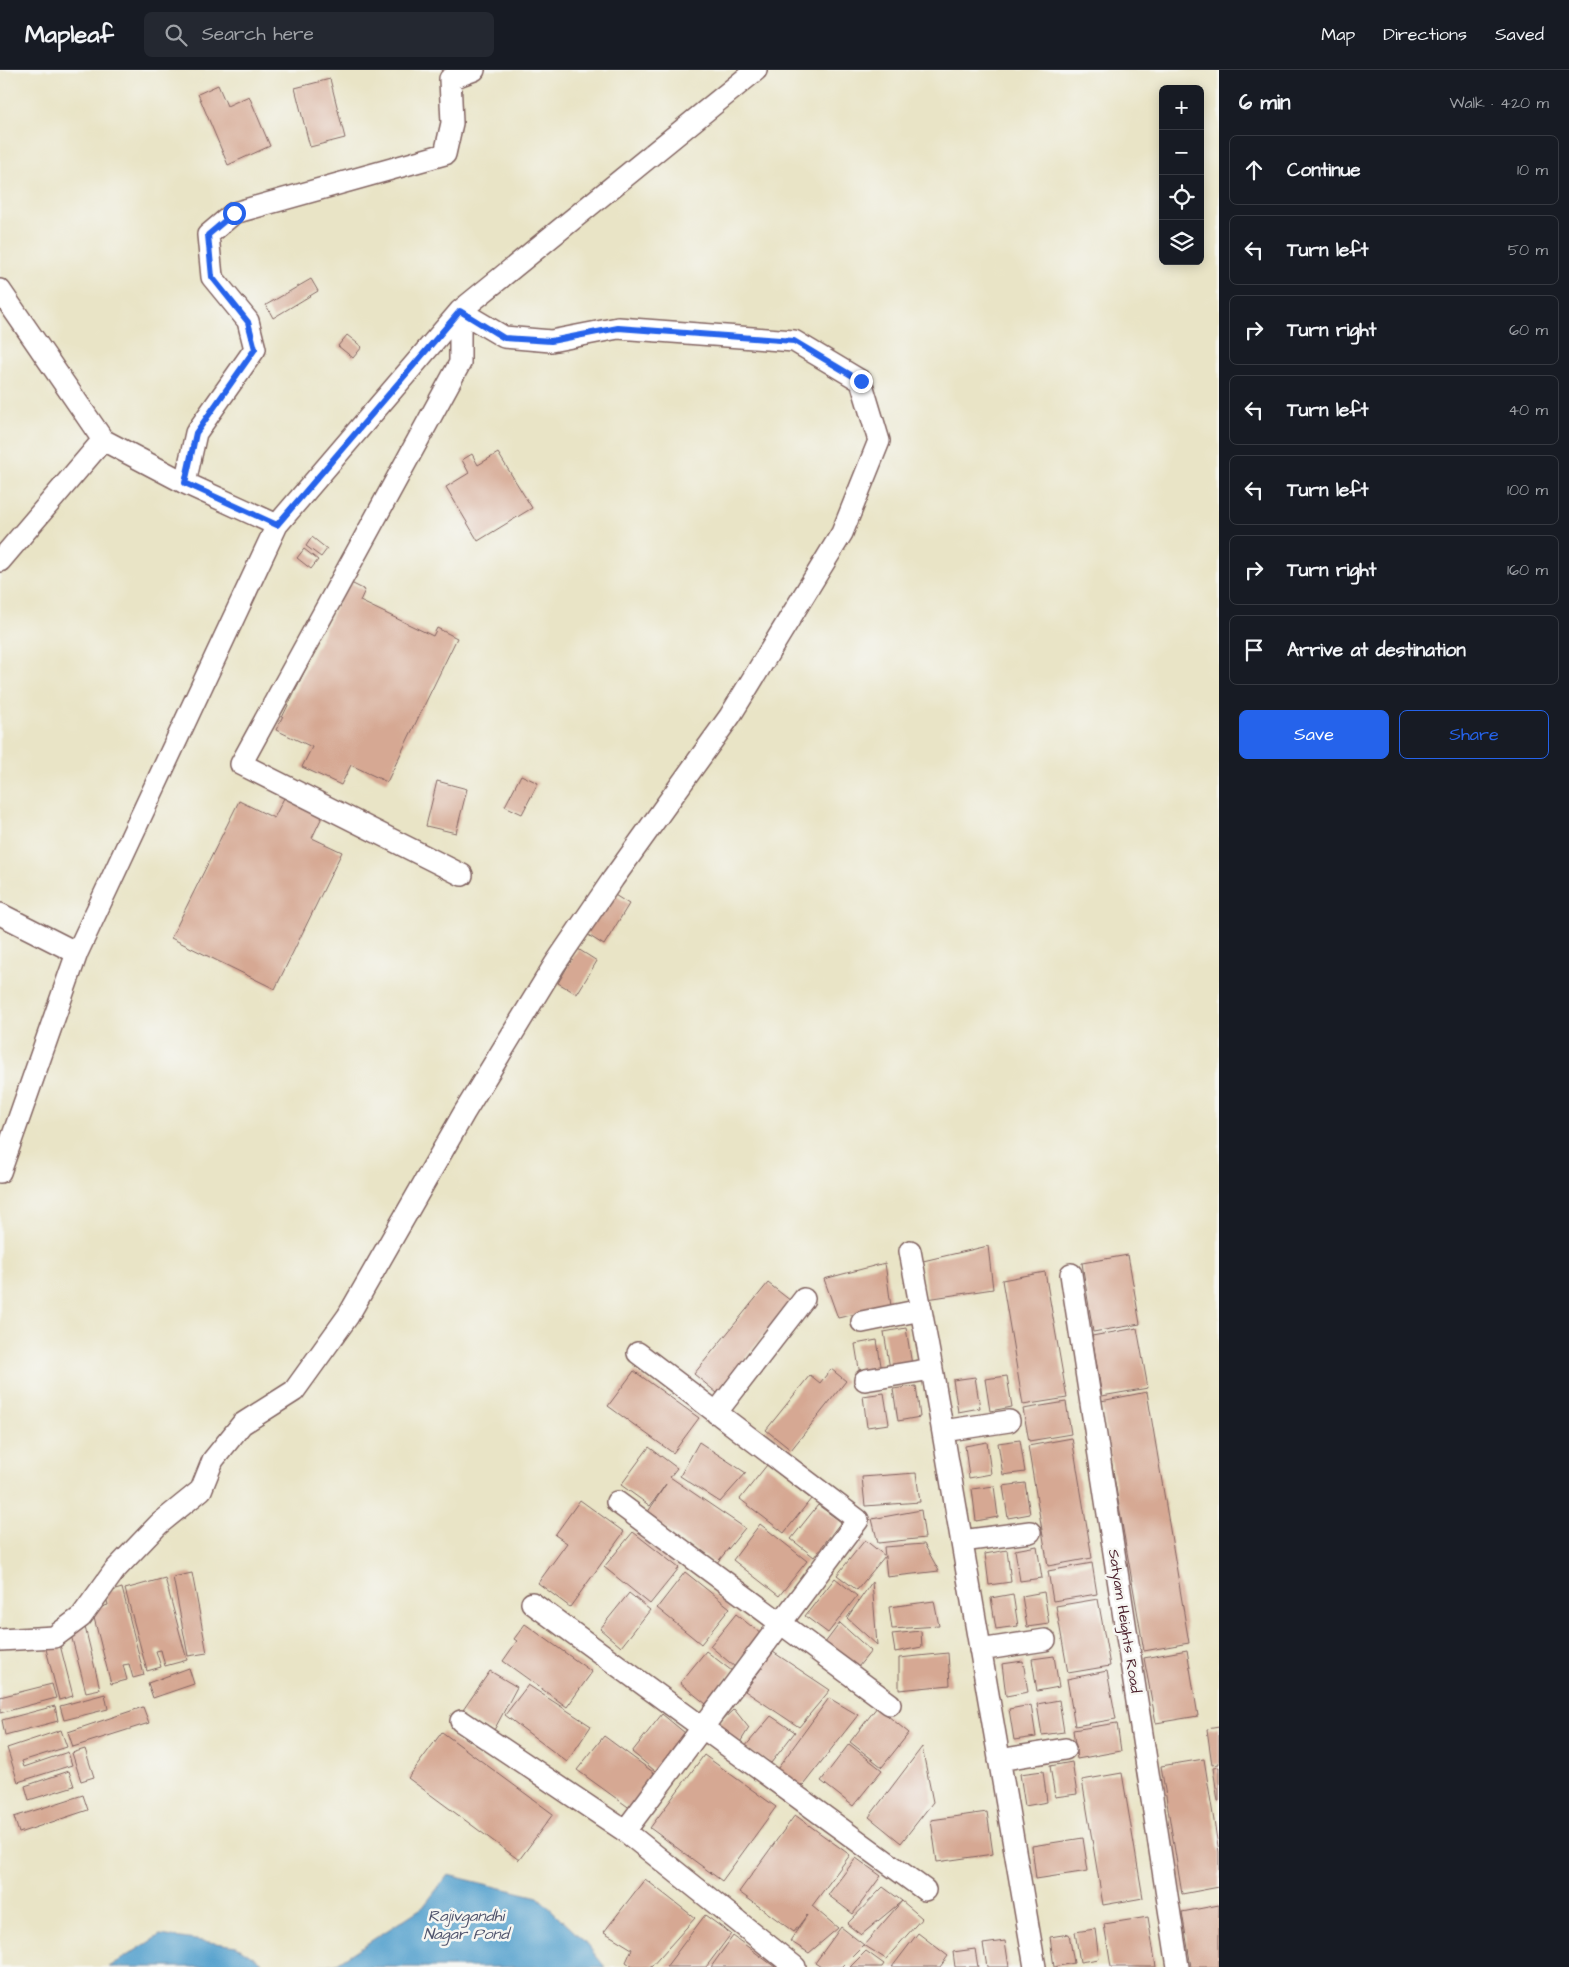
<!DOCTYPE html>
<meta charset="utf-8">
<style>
body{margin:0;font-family:"Architects Daughter",sans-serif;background:#242831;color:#f1f3f6}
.controls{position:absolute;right:15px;top:15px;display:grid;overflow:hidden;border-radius:8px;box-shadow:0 2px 12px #0003}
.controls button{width:45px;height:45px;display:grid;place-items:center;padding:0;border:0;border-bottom:1px solid #363941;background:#171b24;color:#f1f3f6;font:25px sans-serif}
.stop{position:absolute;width:15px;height:15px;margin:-11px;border:4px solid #2563eb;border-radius:50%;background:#fff}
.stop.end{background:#2563eb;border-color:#fff;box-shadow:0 1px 5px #0008}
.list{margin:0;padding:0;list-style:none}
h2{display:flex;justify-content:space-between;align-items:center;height:65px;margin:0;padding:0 20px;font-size:21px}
h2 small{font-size:16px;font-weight:400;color:#9ea1a6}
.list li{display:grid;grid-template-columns:32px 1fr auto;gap:15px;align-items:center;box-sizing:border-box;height:70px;margin:0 10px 10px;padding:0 10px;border:1px solid #363941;border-radius:8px}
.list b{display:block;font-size:19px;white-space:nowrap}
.list em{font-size:16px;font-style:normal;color:#9ea1a6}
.actions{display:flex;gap:10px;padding:15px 20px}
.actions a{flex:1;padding:11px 0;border:1px solid #2563eb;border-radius:8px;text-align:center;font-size:18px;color:#2563eb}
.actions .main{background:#2563eb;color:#fff}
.icon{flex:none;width:28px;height:28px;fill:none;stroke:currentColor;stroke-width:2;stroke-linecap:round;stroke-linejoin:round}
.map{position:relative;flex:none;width:1219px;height:1897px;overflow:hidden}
header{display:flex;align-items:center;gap:30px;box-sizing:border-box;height:70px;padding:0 25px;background:#171b24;border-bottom:1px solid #363941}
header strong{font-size:24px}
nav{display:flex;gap:28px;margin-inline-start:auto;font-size:18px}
.search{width:350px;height:45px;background:#242831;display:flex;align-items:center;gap:12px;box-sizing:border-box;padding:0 18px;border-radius:8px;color:#9ea1a6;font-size:19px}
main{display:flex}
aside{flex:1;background:#171b24}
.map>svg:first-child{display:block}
.water{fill:#56a2ce;stroke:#50607c}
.building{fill:#d6a893}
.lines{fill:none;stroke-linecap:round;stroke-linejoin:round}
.minor-casing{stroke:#826461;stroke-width:24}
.minor{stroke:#fff;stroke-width:21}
.route{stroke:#2563eb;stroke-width:6}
.labels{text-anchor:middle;stroke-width:5;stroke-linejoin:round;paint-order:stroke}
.street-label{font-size:15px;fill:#4a1f2b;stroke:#f6f6f2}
.water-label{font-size:16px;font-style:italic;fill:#4f536c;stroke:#f6f6f2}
</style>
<header>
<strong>Mapleaf</strong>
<div class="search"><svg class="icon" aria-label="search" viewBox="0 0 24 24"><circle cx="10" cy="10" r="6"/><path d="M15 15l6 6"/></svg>Search here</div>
<nav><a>Map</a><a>Directions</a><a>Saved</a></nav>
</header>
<main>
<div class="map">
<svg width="1219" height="1897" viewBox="0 0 1219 1897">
<rect width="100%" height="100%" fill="#f6f6f2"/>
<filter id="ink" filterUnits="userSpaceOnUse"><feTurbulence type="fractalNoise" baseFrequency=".02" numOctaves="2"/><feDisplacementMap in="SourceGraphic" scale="10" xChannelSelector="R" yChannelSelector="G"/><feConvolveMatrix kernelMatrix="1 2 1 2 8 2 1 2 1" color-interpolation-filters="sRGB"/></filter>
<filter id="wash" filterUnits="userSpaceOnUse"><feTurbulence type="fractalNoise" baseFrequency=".0096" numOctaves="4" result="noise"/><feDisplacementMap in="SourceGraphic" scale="20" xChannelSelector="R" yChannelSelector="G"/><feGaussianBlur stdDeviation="1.12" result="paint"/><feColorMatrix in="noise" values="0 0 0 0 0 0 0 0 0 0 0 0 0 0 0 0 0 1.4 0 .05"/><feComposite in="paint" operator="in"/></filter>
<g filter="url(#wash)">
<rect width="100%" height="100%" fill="#e9e4c6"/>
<!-- water -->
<path class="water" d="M448,1805L538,1827L585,1872L605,1897H315L337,1893L423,1837Z
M160,1865L237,1876L269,1897H109Z"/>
<g id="blocks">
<!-- building -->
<path class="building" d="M330,9L345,68L310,77L295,18Z
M218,15L227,36L249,26L270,76L228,95L198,24Z
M311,209L318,221L273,248L266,235Z
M347,265L362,277L353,288L338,276Z
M498,383L532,438L478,471L446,417L469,403L462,390L472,384L478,395Z
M312,467L327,479L321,487L306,476Z
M304,479L318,490L311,499L297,488Z
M351,513L365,520L360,531L433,566L437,558L457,568L387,712L351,695L341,715L302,697L312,677L276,660L342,524Z
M521,705L538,713L522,744L505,736Z
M437,711L467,719L456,763L426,756Z
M284,728L322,747L312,768L342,782L275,919L171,868L239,731L274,748Z
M610,822L629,834L604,875L585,863Z
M578,879L597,891L577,924L558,913Z
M988,1176L993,1219L927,1229L923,1191Z
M1128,1185L1140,1254L1093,1262L1082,1193Z
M885,1193L891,1236L838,1248L824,1209Z
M1045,1202L1067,1328L1023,1335L1002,1210Z
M768,1213L791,1231L717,1323L694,1304Z
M906,1258L912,1295L890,1299L884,1262Z
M1137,1258L1148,1318L1102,1326L1092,1266Z
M877,1270L882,1302L860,1305L855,1274Z
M831,1299L846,1311L791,1380L766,1360L810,1305L820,1313Z
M634,1301L699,1348L673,1383L608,1336Z
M1007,1306L1012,1337L990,1341L985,1309Z
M975,1307L980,1338L958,1342L953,1310Z
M916,1316L920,1347L898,1351L893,1319Z
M1147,1322L1189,1573L1144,1581L1101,1331Z
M884,1323L889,1354L867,1357L863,1326Z
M1066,1332L1071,1364L1029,1371L1023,1339Z
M1072,1368L1092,1488L1048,1496L1028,1376Z
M1020,1370L1025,1402L1003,1405L998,1373Z
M699,1372L746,1403L720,1432L680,1406Z
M987,1372L991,1404L969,1408L965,1376Z
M649,1377L677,1398L670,1407L745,1458L716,1494L646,1445L666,1414L650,1436L621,1415Z
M767,1395L811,1429L784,1463L740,1429Z
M916,1403L920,1432L865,1436L862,1407Z
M1025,1413L1030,1444L1008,1448L1003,1416Z
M994,1416L998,1447L976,1451L972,1419Z
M580,1430L624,1462L570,1537L538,1513L567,1473L555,1465Z
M818,1435L841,1452L814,1487L791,1469Z
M921,1440L925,1468L878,1473L872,1449Z
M760,1454L807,1491L779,1526L733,1490Z
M633,1462L679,1498L650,1534L604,1497Z
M865,1470L885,1486L857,1520L837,1505Z
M924,1474L939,1501L887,1507L884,1477Z
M1037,1476L1042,1508L1020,1511L1015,1480Z
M1007,1480L1011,1512L989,1515L985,1484Z
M1092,1493L1097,1524L1053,1531L1048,1501Z
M685,1502L730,1538L701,1574L657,1538Z
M192,1503L207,1583L188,1586L173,1507Z
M165,1508L187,1590L165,1596L161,1580L156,1581L161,1597L147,1601L125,1519Z
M835,1508L857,1526L828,1563L805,1546Z
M872,1512L877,1575L847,1548Z
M122,1518L144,1605L133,1608L129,1594L123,1595L127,1610L111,1614L92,1540L108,1535L105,1523Z
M1044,1522L1049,1554L1027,1557L1022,1526Z
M629,1523L650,1540L621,1577L600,1559Z
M1013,1524L1018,1556L996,1559L991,1528Z
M1098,1529L1110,1596L1068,1603L1056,1536Z
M934,1531L939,1556L892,1559L889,1537Z
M736,1544L761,1564L735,1597L710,1576Z
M840,1553L871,1581L854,1602L822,1577Z
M525,1554L592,1602L567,1637L503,1591L517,1571L514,1569Z
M85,1557L100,1619L86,1622L70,1561Z
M921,1561L922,1577L895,1582L892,1564Z
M59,1571L73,1626L59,1630L45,1575Z
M1187,1580L1198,1646L1156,1653L1144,1588Z
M706,1581L732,1601L706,1634L680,1613Z
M773,1582L830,1620L799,1657L745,1621Z
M948,1583L950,1615L899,1620V1588Z
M1054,1586L1059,1617L1037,1621L1032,1589Z
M1023,1591L1028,1622L1006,1626L1002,1594Z
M189,1598L194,1614L153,1628L148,1613Z
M490,1601L517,1617L493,1662L461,1643Z
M1107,1601L1116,1649L1075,1656L1067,1609Z
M52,1614L56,1628L0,1643V1627Z
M528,1615L591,1656L567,1692L505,1645Z
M105,1624L108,1639L64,1650L60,1636Z
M829,1628L858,1645L800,1719L775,1702Z
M1059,1630L1064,1662L1042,1665L1037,1634Z
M1031,1635L1036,1667L1014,1670L1009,1639Z
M55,1636L58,1651L5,1665L2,1650Z
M143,1637L149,1653L73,1677L68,1662Z
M877,1637L909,1663L882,1697L850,1672Z
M734,1639L749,1658L739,1674L716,1656Z
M662,1644L685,1663L655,1701L632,1682Z
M771,1646L795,1662L771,1693L744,1678Z
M1117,1653L1121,1681L1077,1689L1073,1660Z
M1219,1657V1694L1212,1695L1207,1659Z
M61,1660L67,1677L22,1691L24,1697L68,1682L72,1695L18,1712L7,1678Z
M442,1662L553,1744L519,1790L408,1708Z
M604,1666L657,1705L631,1739L577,1700Z
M849,1674L882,1700L853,1736L821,1711Z
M922,1677L933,1732L901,1773L869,1747Z
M85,1679L94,1707L81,1711L72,1683Z
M704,1685L776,1737L722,1811L650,1758Z
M1204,1689L1219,1782V1817L1182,1824L1161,1696Z
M1072,1692L1077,1724L1055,1727L1050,1696Z
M1219,1697V1731H1218L1213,1698Z
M69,1701L74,1716L29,1730L25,1716Z
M1043,1701L1047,1732L1025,1736L1020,1704Z
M1122,1703L1143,1828L1103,1835L1082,1710Z
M83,1725L88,1740L19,1763L14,1747Z
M987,1742L993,1784L937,1792L931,1750Z
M795,1745L850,1785L812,1836L838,1858L809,1883L790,1871L807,1845L794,1862L739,1822Z
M1083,1768L1088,1801L1036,1809L1032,1776Z
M856,1788L881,1806L853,1844L828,1825Z
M645,1809L695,1848L651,1897H633L626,1892L632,1879L604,1862Z
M883,1817L902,1831L861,1865L847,1854Z
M902,1831L922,1848L886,1889L864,1875L842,1897H821L815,1893L841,1857L864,1875Z
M1219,1835V1897H1191L1182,1842Z
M705,1845L731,1864L706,1897H666Z
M1148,1847L1156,1897H1111L1104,1854Z
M1095,1859L1099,1889L1080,1892L1075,1862Z
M918,1863L948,1886L940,1897H892Z
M1069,1864L1074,1893L1054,1897L1050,1867Z
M733,1866L775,1897H711Z
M1005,1871L1009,1897H987L983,1874Z
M975,1879L978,1897H955L953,1882Z
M866,1881L884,1894L882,1897H850Z"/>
</g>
</g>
<g filter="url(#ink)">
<use href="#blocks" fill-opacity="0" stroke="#826461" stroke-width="1"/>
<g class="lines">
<!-- minor casing -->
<g class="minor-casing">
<path id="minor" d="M0,220L103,370L185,413L277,455
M460,241V293L241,694L462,805
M185,413L196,363L255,279L248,251L212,207L208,165L234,143L445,84L452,53L450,9L474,0
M0,491L103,370
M0,844L77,883
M0,1102L77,883L277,455L460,241L756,0
M910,1181L932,1299L1035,1897
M1071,1204L1178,1897
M862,1252L921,1240
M865,1310L932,1299
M716,1343L804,1229
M943,1361L1009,1351
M617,1432L890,1634
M962,1471L1030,1462
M532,1533L925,1820
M0,1570L54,1567L81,1547L115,1500L159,1454L201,1420L213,1390L242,1354L294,1321L348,1246L464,1043L555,894L613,809L730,646L842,463L879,371L861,311L794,271L618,258L551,271L504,267L460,241
M980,1580L1045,1570
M461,1651L625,1761L795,1897
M999,1690L1065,1679
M625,1761L858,1450L638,1283"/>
</g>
<!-- minor -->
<use href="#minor" class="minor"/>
</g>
</g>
<g class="lines" filter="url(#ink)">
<!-- route -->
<path class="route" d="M234,143L208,165L212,207L248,252L255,279L196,363L185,413L277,455L460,241L504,268L551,271L618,258L794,271L861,311"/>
</g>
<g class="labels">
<!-- street labels -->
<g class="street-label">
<text transform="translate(1125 1551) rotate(81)" y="5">Satyam Heights Road</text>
</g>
<!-- water labels -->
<g class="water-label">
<text x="466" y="1851">Rajivgandhi<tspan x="466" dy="18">Nagar Pond</tspan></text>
</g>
</g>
</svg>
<div class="controls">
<button>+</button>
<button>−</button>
<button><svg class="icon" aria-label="locate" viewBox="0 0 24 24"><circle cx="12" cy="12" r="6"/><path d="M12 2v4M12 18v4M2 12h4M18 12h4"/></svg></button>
<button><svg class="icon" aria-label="layers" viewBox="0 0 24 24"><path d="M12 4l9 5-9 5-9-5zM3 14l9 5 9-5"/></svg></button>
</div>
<div class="stop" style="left:234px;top:143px"></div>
<div class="stop end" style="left:861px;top:311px"></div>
</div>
<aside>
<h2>6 min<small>Walk · 420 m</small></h2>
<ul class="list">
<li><svg class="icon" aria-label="ahead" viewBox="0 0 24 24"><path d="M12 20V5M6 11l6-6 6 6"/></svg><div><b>Continue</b></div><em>10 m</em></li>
<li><svg class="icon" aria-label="left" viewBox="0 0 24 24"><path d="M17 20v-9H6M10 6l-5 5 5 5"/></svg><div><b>Turn left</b></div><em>50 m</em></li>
<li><svg class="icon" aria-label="right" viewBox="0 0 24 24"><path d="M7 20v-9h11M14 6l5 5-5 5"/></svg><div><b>Turn right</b></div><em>60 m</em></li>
<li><svg class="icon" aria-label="left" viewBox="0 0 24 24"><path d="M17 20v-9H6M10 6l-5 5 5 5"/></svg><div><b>Turn left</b></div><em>40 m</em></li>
<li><svg class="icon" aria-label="left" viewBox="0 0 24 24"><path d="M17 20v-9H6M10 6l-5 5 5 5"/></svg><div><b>Turn left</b></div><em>100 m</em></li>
<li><svg class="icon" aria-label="right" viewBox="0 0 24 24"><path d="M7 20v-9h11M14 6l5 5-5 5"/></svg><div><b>Turn right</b></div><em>160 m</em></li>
<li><svg class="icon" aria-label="arrive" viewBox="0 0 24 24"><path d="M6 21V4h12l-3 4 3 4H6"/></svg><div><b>Arrive at destination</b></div></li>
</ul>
<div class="actions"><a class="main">Save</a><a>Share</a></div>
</aside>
</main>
